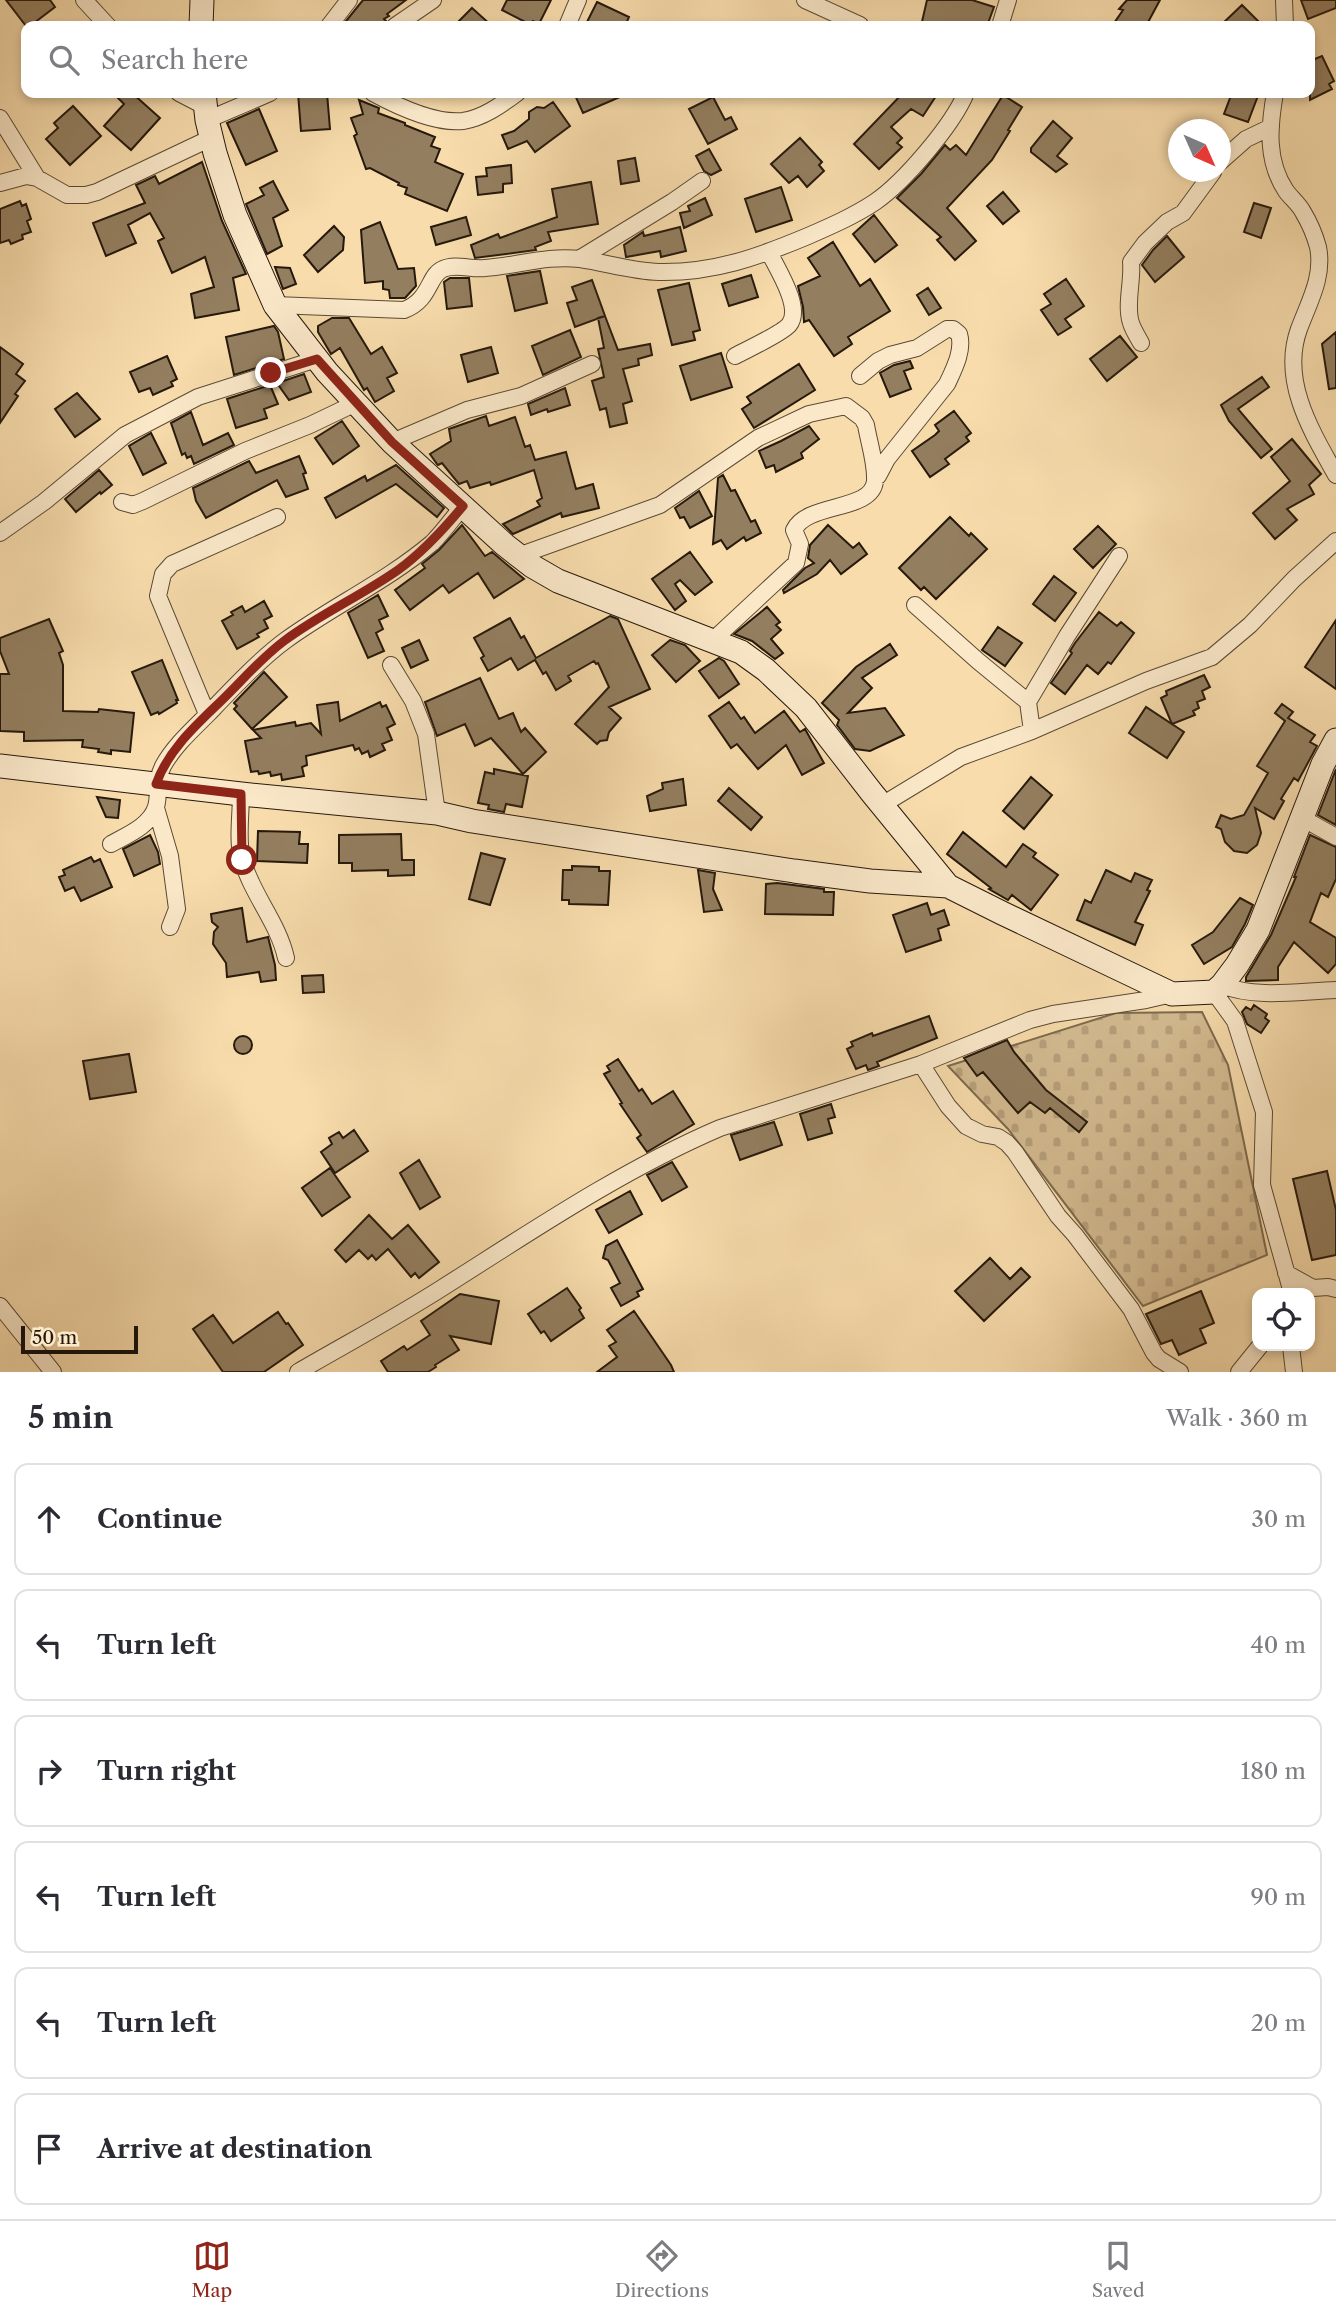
<!DOCTYPE html>
<meta charset="utf-8">
<style>
body{margin:0;font-family:"Libre Caslon Text",serif;background:#f7f7f7;color:#2b2b33}
.controls{position:absolute;right:21px;bottom:21px;display:grid;overflow:hidden;border-radius:14px;box-shadow:0 4px 10px #0003}
.controls button{width:63px;height:63px;display:grid;place-items:center;padding:0;border:0;border-bottom:2px solid #e1e1e2;background:#fff;color:#2b2b33;font:35px sans-serif}
.compass{position:absolute;left:1168px;top:119px;width:63px;height:63px;border-radius:50%;background:#fff;box-shadow:0 4px 10px #0003;rotate:135deg}
.scale{position:absolute;left:21px;bottom:18px;width:117px;box-sizing:border-box;padding-left:7px;border:4px solid #26190c;border-top:0;font-size:19px;line-height:24px;white-space:nowrap;color:#26190c;-webkit-text-stroke:5px #fae8c9;paint-order:stroke}
.stop{position:absolute;width:21px;height:21px;margin:-16px;border:5px solid #8f2418;border-radius:50%;background:#fff}
.stop.end{background:#8f2418;border-color:#fff;box-shadow:0 2px 7px #0008}
.list{margin:0;padding:0;list-style:none}
h2{display:flex;justify-content:space-between;align-items:center;height:91px;margin:0;padding:0 28px;font-size:30px}
h2 small{font-size:23px;font-weight:400;color:#7c7c81}
.list li{display:grid;grid-template-columns:46px 1fr auto;gap:21px;align-items:center;box-sizing:border-box;height:112px;margin:0 14px 14px;padding:0 14px;border:2px solid #e1e1e2;border-radius:14px}
.list b{display:block;font-size:26px;white-space:nowrap}
.list em{font-size:23px;font-style:normal;color:#7c7c81}
.icon{flex:none;width:38px;height:38px;fill:none;stroke:currentColor;stroke-width:2;stroke-linecap:round;stroke-linejoin:round}
.map{position:relative;flex:none;width:1336px;height:1372px;overflow:hidden}
.search{position:absolute;background:#fff;box-shadow:0 4px 10px #0003;left:21px;right:21px;top:21px;height:77px;display:flex;align-items:center;gap:18px;box-sizing:border-box;padding:0 24px;border-radius:14px;color:#7c7c81;font-size:26px}
.sheet{height:847px;background:#fff}
nav{display:flex;justify-content:space-around;align-items:center;box-sizing:border-box;height:98px;border-top:2px solid #e1e1e2;background:#fff;font-size:19px;color:#7c7c81}
nav a{display:grid;justify-items:center;gap:4px}
nav .on{color:#8f2418}
.map>svg:first-child{display:block}
.cemetery{fill:url(#cemetery-stones);stroke:#7d6a4e;stroke-width:2}
.building{fill:#937e5f;stroke:#26190c;stroke-width:2}
.lines{fill:none;stroke-linecap:round;stroke-linejoin:round}
.street-casing{stroke:#5a4a34;stroke-width:18}
.secondary-casing{stroke:#26190c;stroke-width:25}
.street{stroke:#fae8c9;stroke-width:16}
.secondary{stroke:#fae8c9;stroke-width:23}
.route{stroke:#8f2418;stroke-width:9}
</style>
<div class="map">
<svg width="1336" height="1372" viewBox="0 0 1336 1372">
<defs>
<pattern id="cemetery-stones" width="16" height="16" patternUnits="userSpaceOnUse" patternTransform="scale(1.75)"><rect width="16" height="16" fill="#d4bb91"/><path d="M2 7V4a2 2 0 0 1 4 0v3zM10 15v-3a2 2 0 0 1 4 0v3z" fill="#b6a07c"/></pattern>
</defs>
<rect width="100%" height="100%" fill="#f8dcac"/>
<filter id="stains"><feTurbulence type="fractalNoise" baseFrequency=".00286" numOctaves="4"/><feColorMatrix values="0 0 0 0 .2 0 0 0 0 .09 0 0 0 0 .02 0 0 0 .5 -.17"/></filter>
<radialGradient id="worn" r=".72"><stop offset=".6" stop-color="#630" stop-opacity="0"/><stop offset="1" stop-color="#630" stop-opacity=".3"/></radialGradient>
<!-- cemetery -->
<path class="cemetery" d="M1202,1012L1228,1065L1267,1255L1143,1306L1008,1129L948,1066L1116,1013Z"/>
<!-- building -->
<path class="building" d="M6,0H50L55,7L30,26H26Z
M363,0H406L387,14L389,16L384,19L386,21L378,26H342Z
M507,0H551L539,24L533,21L531,25L502,10Z
M927,0H972L994,7L987,26H921Z
M1127,0H1160L1146,26H1112L1123,10L1119,9Z
M1301,0H1336V8L1308,19Z
M597,2L629,17L625,26H585Z
M1242,5L1263,26H1220Z
M472,8L492,26H454Z
M1322,56L1334,81L1329,84L1332,89L1310,100V61Z
M113,93H132L160,118L131,150L104,126L124,104Z
M298,93H327L330,129L301,131Z
M574,93H629L583,113Z
M903,93H938L923,116L911,109L891,127L902,138L897,143L902,147L879,169L854,144Z
M1232,93H1259L1248,122L1224,114Z
M1003,95L1022,107L1008,130L1010,131L992,160L947,208L976,241L955,260L937,240L941,237L897,198L921,174L945,145L950,150L956,145L966,155Z
M713,97L725,120L731,117L737,129L708,144L689,109Z
M359,100L379,108L378,113L405,123V125L435,137L431,146L440,149L435,162L463,174L447,211L405,194L407,188L398,185L399,183L370,168L366,169L354,136L357,134L351,118L363,114Z
M553,102L570,126L535,152L527,141L508,149L502,135L514,131L529,119V112L537,107L544,108Z
M73,106L101,136L70,165L46,139L58,128L54,123Z
M259,109L277,151L246,165L227,123Z
M1053,121L1072,138L1057,156L1067,164L1056,172L1031,152V148Z
M800,138L822,162L819,165L824,171L807,187L798,176L789,183L771,164Z
M709,149L721,170L711,175L704,171L696,156Z
M635,158L639,181L621,184L618,161Z
M202,162L222,221L246,274L233,278L239,310L195,318L191,294L214,287L205,257L172,273L158,241L164,238L150,213L128,225L136,243L106,256L93,223L145,203L136,185L155,176L159,184Z
M511,165L512,183L503,184V192L478,195L476,177L487,176L486,168Z
M273,181L288,210L273,218L282,246L267,254L246,204L264,195L260,188Z
M591,182L598,224L548,232L551,241L535,247L536,250L475,258L471,245L498,234L500,238L557,217L552,189Z
M781,187L792,220L756,232L745,199Z
M1003,192L1019,211L1003,224L987,206Z
M705,198L712,215L684,228L680,213L690,211L688,206Z
M20,201L22,206L26,204L31,219L27,221L31,232L22,235L23,239L11,244L9,240L0,243V209Z
M1254,203L1271,208L1261,238L1244,232Z
M874,215L897,245L875,262L853,234Z
M466,217L471,235L436,245L431,227Z
M380,222L398,269L414,268L416,286L405,298H390L389,290L383,289V281L365,283L361,230Z
M334,226L344,237L343,250L318,272L304,255Z
M680,227L686,251L661,257L660,251L626,257L624,245L643,232L644,236Z
M1167,236L1184,257L1155,282L1142,265L1153,250Z
M833,242L860,286L870,279L890,311L848,337L852,344L834,356L809,320L804,322L803,307L798,286L820,276L808,258Z
M275,267L290,268L296,284L283,289Z
M540,271L547,303L515,311L507,276Z
M751,275L758,297L729,306L722,284Z
M450,278H469L472,306L447,309L444,282Z
M1066,279L1084,306L1065,319L1071,327L1058,335L1041,310L1051,304L1044,294Z
M592,280L605,316L575,327L567,303L577,300L572,287Z
M689,283L700,330L693,332L695,340L672,345L658,290Z
M928,288L941,308L929,315L917,295Z
M605,316L618,350L650,344L652,355L638,359L639,365L623,369L632,401L623,404L627,423L610,427L606,408L600,410L592,381L604,377L598,349L604,348L598,318Z
M332,318H349L371,354L382,347L397,373L387,378L394,391L375,402L367,388L364,390L340,348L331,354L318,332V326Z
M274,326L278,332L284,359L234,375L226,337Z
M570,330L581,357L543,375L532,346Z
M1336,332V388L1329,389L1322,344Z
M1120,336L1137,357L1107,381L1090,359Z
M0,347L23,364L16,374L25,381L15,394L18,396L0,423Z
M491,347L498,373L468,382L461,355Z
M721,353L732,387L691,400L680,366Z
M167,356L177,379L171,382L173,386L153,395L150,388L139,392L130,372Z
M910,361L913,368L904,371L911,389L890,397L880,373L894,365Z
M799,364L815,390L754,428L742,409L751,403L747,397Z
M304,374L311,392L289,400L277,383Z
M1262,377L1269,387L1238,409L1272,449L1261,458L1229,421L1221,405Z
M270,385L278,404L264,409L267,418L236,428L227,399Z
M565,388L570,405L548,412L547,409L531,415L528,404Z
M77,393L100,419L75,437L55,409Z
M954,411L971,433L966,437L969,441L945,459L949,464L930,477L912,451L935,435L939,431L935,425Z
M191,412L203,445L228,433L234,445L194,464L191,456L187,458L185,453L182,455L171,423Z
M486,416L489,426L515,417L525,447L530,445L535,460L566,452L576,489L593,484L599,508L562,517L561,513L513,534L503,524L540,506L537,501L542,498L534,470L491,485L490,482L470,488L467,481L459,484L442,463L438,465L437,464L430,454L451,441L449,429Z
M342,421L359,446L333,464L315,438Z
M809,426L819,439L801,453L803,458L776,472L774,465L766,468L759,451L781,441Z
M151,433L166,463L143,475L129,446Z
M1292,439L1321,474L1309,485L1314,494L1287,509L1297,520L1275,539L1253,513L1290,481L1271,457Z
M299,456L306,473L303,474L308,489L286,497L277,480L206,518L196,501L193,488L249,461L256,473Z
M396,465L444,508L437,517L396,484L336,518L325,498L365,476L367,481Z
M99,470L112,485L101,494L100,492L76,512L65,499Z
M723,475L731,491L735,490L751,522L755,520L761,533L746,541L744,537L727,549L721,540L713,544L718,478Z
M699,491L712,516L690,528L684,517L680,518L675,508Z
M950,517L969,536L971,533L987,549L936,599L924,587L921,590L899,568Z
M462,525L485,556L492,552L524,579L494,598L478,573L449,593L443,585L410,610L395,590L425,568L422,564L439,550Z
M828,525L853,548L859,543L867,554L841,574L830,560L817,574L784,593L783,590L805,568L814,563L808,558L810,545Z
M1098,526L1116,544L1093,568L1074,549Z
M690,552L712,582L695,595L680,580L675,584L686,601L675,610L652,579Z
M1054,576L1076,593L1055,621L1033,604Z
M378,595L388,616L379,620L383,629L376,633L384,651L368,658L348,613Z
M264,601L272,616L264,620L268,628L257,634L259,637L237,649L222,621L233,615L231,612L242,606L245,612Z
M767,607L780,622L776,625L781,630L771,639L783,653L775,659L752,641L734,634Z
M1099,612L1117,626L1121,622L1134,633L1111,664L1108,662L1098,674L1087,665L1065,694L1051,683L1072,653L1070,651L1075,643Z
M610,616L618,619L650,689L609,707L621,718L609,732L607,740L600,741L597,744L575,724L609,687L598,663L596,664L594,661L568,676L571,681L556,690L546,672L543,674L535,660L518,670L511,658L488,671L481,658L484,656L474,638L510,618L521,638L524,636L536,658Z
M49,619L63,651L59,653L63,665V711L98,712L99,709L134,713L130,752L111,750V754L98,752L99,749L82,747L83,740L24,741V732L0,731V674H9L0,651V638Z
M1336,620V689L1305,667Z
M998,627L1022,643L1005,666L982,650Z
M419,640L428,660L411,668L402,648Z
M670,640L685,645L700,661L676,682L652,655Z
M890,644L897,655L862,678L872,688L848,713L885,708L904,735L870,751L855,749L837,725L839,720L822,703L856,667Z
M719,658L724,661L739,684L719,698L699,671Z
M162,660L178,700H176L177,703L159,714L158,712L151,715L132,672Z
M264,672L287,697L252,729L234,709L237,706L234,703Z
M1204,675L1210,687L1202,691L1205,699L1197,702L1199,708L1193,711L1195,715L1172,724L1184,732L1167,758L1129,733L1146,707L1172,724L1161,698L1167,695L1166,691Z
M480,678L499,719L513,713L521,732L525,728L546,752L523,774L491,738L475,746L465,724L437,736L425,702Z
M338,702L340,721L380,702L382,707L386,705L395,724L387,728L392,740L382,744L385,750L370,757L368,751L362,754L359,748L355,750L353,745L306,756L307,765L302,767L304,776L282,780L281,774L271,776L270,772L259,774L258,771L251,772L245,741L261,738L253,730L295,722L296,726L311,723L321,734L317,705Z
M729,702L741,719L744,717L755,733L784,711L800,732L805,729L824,763L802,775L786,745L758,769L737,744L731,748L709,716Z
M1282,704L1293,712L1288,718L1315,735L1310,742L1317,746L1298,781L1294,778L1281,799L1284,801L1274,819L1255,808L1261,833L1257,845L1247,853L1234,851L1225,842L1221,829L1216,827L1221,815L1231,819L1244,815L1268,773L1257,766L1285,721L1275,713Z
M494,769L528,776L522,807L506,804L504,812L488,809L489,805L478,803L485,772L494,774Z
M1336,769V825L1318,815Z
M1031,777L1052,795L1024,829L1003,811Z
M683,779L686,805L650,811L647,796L663,789L662,783Z
M729,788L762,817L751,830L718,801Z
M97,797L120,800L118,818L106,817Z
M258,831L300,832L299,844H308L307,863L257,861Z
M963,832L1006,867L1023,844L1036,853L1033,857L1058,875L1031,910L1012,895L1008,900L989,889L991,888L947,854Z
M401,834L402,860H414V875L388,876V870L352,871V863H339V835Z
M150,835L158,852L160,864L134,876L123,849Z
M1310,835L1336,847V879L1328,897L1321,893L1310,922L1336,938V964L1328,973L1294,942L1278,967V980L1246,981V977L1271,935L1296,877H1294Z
M481,853L505,859L490,905L469,899Z
M91,857L94,862L100,859L112,887L81,901L74,887L65,891L59,877L65,875L63,870Z
M572,866L599,867V871H610L608,905L569,904V900H562L563,870H572Z
M698,870L715,873L713,889L722,910L704,912Z
M1106,870L1131,882L1135,873L1152,880L1147,890L1150,891L1135,922L1143,925L1135,945L1077,920L1085,900L1091,903Z
M777,883L824,889V892H834L833,915L765,914L766,884Z
M1240,898L1253,905L1245,924L1232,947L1204,964L1192,945L1213,932Z
M927,903L931,915L944,910L949,925L938,929L941,940L906,952L893,915Z
M242,908L247,942L268,937L275,965L276,980L261,982L259,972L227,977L226,963L213,944L214,932L218,927L212,922L211,914Z
M323,975L324,992L303,993L302,976Z
M1254,1005L1267,1014L1265,1018L1269,1021L1261,1033L1247,1024L1242,1012L1246,1007L1251,1010Z
M929,1016L937,1038L877,1062L879,1066L868,1070L866,1065L856,1069L847,1049L853,1046L851,1042L872,1033L873,1036Z
M234 1045a9 9 0 1 1 18 0a9 9 0 1 1-18 0Z
M1007,1040L1014,1052L1046,1090L1087,1122L1079,1132L1050,1108L1045,1113L1030,1102L1018,1113L983,1072L977,1076L964,1058Z
M129,1054L136,1092L90,1099L83,1061Z
M618,1059L639,1091L642,1089L652,1104L673,1091L694,1124L647,1152L637,1138L641,1135L620,1104L622,1103L604,1074L610,1071L607,1066Z
M831,1104L835,1117L828,1119L832,1133L808,1140L800,1114Z
M774,1122L782,1145L740,1160L731,1135Z
M354,1130L368,1151L335,1173L321,1152L332,1144L329,1138L339,1132L343,1138Z
M419,1160L440,1197L420,1209L400,1173Z
M672,1162L687,1187L662,1201L647,1175Z
M330,1168L350,1197L322,1216L302,1188Z
M1327,1171L1336,1210V1255L1312,1260L1293,1179Z
M630,1191L642,1214L609,1233L596,1210Z
M369,1215L392,1239L408,1225L439,1262L419,1278L415,1273L411,1277L388,1249L376,1260L372,1255L368,1259L359,1250L346,1262L335,1250Z
M617,1240L643,1289L637,1292L639,1296L621,1306L611,1288L620,1283L608,1260L603,1258L606,1246Z
M990,1258L1010,1279L1021,1268L1030,1277L984,1321L955,1291Z
M567,1288L581,1308L579,1310L584,1318L551,1341L544,1331L541,1333L528,1314Z
M1201,1291L1214,1323L1200,1329L1206,1343L1179,1355L1172,1340L1161,1344L1146,1314Z
M460,1294L499,1301L491,1344L450,1336L459,1350L435,1365L436,1367L428,1372H388L381,1361L404,1346L407,1350L430,1335L421,1321Z
M634,1311L671,1365L674,1372H597L617,1357L609,1346L616,1342L607,1330Z
M278,1312L286,1324L288,1323L303,1345L264,1372H223L193,1329L213,1315L233,1343Z"/>
<g class="lines">
<!-- street casing -->
<g class="street-casing">
<path id="street" d="M84,0L108,26
M805,0L860,25
M1284,0L1285,26
M329,26L349,0
M395,26L433,0
M567,26L578,0
M1000,26L1008,0
M179,93L204,106
M373,93C397,106 435,124 463,121C483,118 501,105 517,93
M1275,93C1269,127 1266,161 1286,191C1291,198 1299,204 1303,212C1309,222 1315,236 1318,247C1324,277 1309,302 1299,329C1280,381 1312,432 1336,475
M0,118L37,178
M207,120L270,93
M1220,162L1246,139L1271,127
M0,183L26,176L37,178L67,195H86L97,192L211,138
M579,259L672,202L702,181
M275,305L404,310C431,300 428,275 443,269C456,263 472,270 485,268C517,266 547,255 580,259C607,263 632,271 659,272C714,273 758,257 808,236C831,226 854,216 875,202C904,182 952,126 966,93
M1141,343C1138,337 1133,330 1131,323C1125,305 1133,281 1131,262L1145,243L1167,222L1183,213L1213,172
M735,356C748,349 781,334 789,325C803,308 777,269 769,252
M860,376L878,361L890,355L917,348L947,329H953L959,334C964,350 954,369 947,384L887,459L878,476L875,477
M392,442L467,410L521,396L592,364
M122,502L133,505L143,501L245,451L310,425L356,403
M0,533L44,502L125,435L198,397L317,359
M518,556L660,505L758,438L809,414L846,406L862,418L866,425C869,443 876,463 875,481C872,512 807,502 794,530L800,544L796,563L712,641
M915,605L978,661L1028,702L1032,731
M391,665L413,701L426,734L437,813
M1028,702L1067,636L1119,556
M207,714L158,596L163,574L172,564L277,517
M241,794C241,814 237,840 242,859C252,895 278,922 286,958
M882,805L961,757L1032,731L1146,681L1212,657L1250,625L1294,579L1336,541
M156,808L170,856L177,909L170,927
M1302,818L1336,837
M111,844C127,835 150,826 156,807C160,793 155,782 163,766C174,746 193,729 208,714C231,690 260,659 286,640C333,606 387,581 432,543C443,532 453,518 463,506
M1222,985C1256,999 1300,991 1336,990
M1214,992L1235,1021L1264,1112L1262,1185L1292,1293
M921,1064L948,1106L966,1126L982,1134L998,1137L1007,1143L1015,1152L1058,1216L1075,1235L1131,1309L1154,1353L1159,1359L1180,1372
M1286,1273L1313,1288L1328,1287L1336,1289
M0,1306L53,1372
M1291,1346L1294,1372
M298,1372C346,1344 395,1318 442,1288C532,1231 622,1170 720,1128L921,1064L1030,1020L1053,1014L1146,1000L1172,994
M1239,1372L1260,1346"/>
</g>
<!-- secondary casing -->
<g class="secondary-casing">
<path id="secondary" d="M201,26L202,0
M204,93L207,120L215,153L235,215L275,305L327,372L392,442L505,545L532,566L558,581L741,652L766,670L806,708L872,793L948,886
M0,766L241,794L437,813L472,821L794,871L870,881L948,886L1002,913L1172,994L1214,992L1222,985L1237,965L1258,930L1323,764L1336,740"/>
</g>
<!-- street -->
<use href="#street" class="street"/>
<!-- secondary -->
<use href="#secondary" class="secondary"/>
</g>
<g class="lines">
<!-- route -->
<path class="route" d="M242,860L241,794L156,784C168,751 193,728 218,704C240,683 260,659 284,641C320,614 361,596 398,570C423,552 443,530 463,506L392,442L317,359L271,373"/>
</g>
<rect width="100%" height="100%" filter="url(#stains)"/>
<rect width="100%" height="100%" fill="url(#worn)"/>
</svg>
<div class="controls">
<button><svg class="icon" aria-label="locate" viewBox="0 0 24 24"><circle cx="12" cy="12" r="6"/><path d="M12 2v4M12 18v4M2 12h4M18 12h4"/></svg></button>
</div>
<svg class="compass" viewBox="-18 -18 36 36"><path d="M0-13l5 13h-10z" fill="#e53935"/><path d="M0 13l5-13h-10z" fill="#7c7c81"/></svg>
<div class="scale">50 m</div>
<div class="stop" style="left:242px;top:860px"></div>
<div class="stop end" style="left:271px;top:373px"></div>
<div class="search"><svg class="icon" aria-label="search" viewBox="0 0 24 24"><circle cx="10" cy="10" r="6"/><path d="M15 15l6 6"/></svg>Search here</div>
</div>
<section class="sheet">
<h2>5 min<small>Walk · 360 m</small></h2>
<ul class="list">
<li><svg class="icon" aria-label="ahead" viewBox="0 0 24 24"><path d="M12 20V5M6 11l6-6 6 6"/></svg><div><b>Continue</b></div><em>30 m</em></li>
<li><svg class="icon" aria-label="left" viewBox="0 0 24 24"><path d="M17 20v-9H6M10 6l-5 5 5 5"/></svg><div><b>Turn left</b></div><em>40 m</em></li>
<li><svg class="icon" aria-label="right" viewBox="0 0 24 24"><path d="M7 20v-9h11M14 6l5 5-5 5"/></svg><div><b>Turn right</b></div><em>180 m</em></li>
<li><svg class="icon" aria-label="left" viewBox="0 0 24 24"><path d="M17 20v-9H6M10 6l-5 5 5 5"/></svg><div><b>Turn left</b></div><em>90 m</em></li>
<li><svg class="icon" aria-label="left" viewBox="0 0 24 24"><path d="M17 20v-9H6M10 6l-5 5 5 5"/></svg><div><b>Turn left</b></div><em>20 m</em></li>
<li><svg class="icon" aria-label="arrive" viewBox="0 0 24 24"><path d="M6 21V4h12l-3 4 3 4H6"/></svg><div><b>Arrive at destination</b></div></li>
</ul>
</section>
<nav>
<a class="on"><svg class="icon" aria-label="map" viewBox="0 0 24 24"><path d="M3 6l6-2 6 2 6-2v14l-6 2-6-2-6 2zM9 4v14M15 6v14"/></svg>Map</a>
<a><svg class="icon" aria-label="directions" viewBox="0 0 24 24"><path d="M12 3l9 9-9 9-9-9zM9 14v-3h6M13 9l2 2-2 2"/></svg>Directions</a>
<a><svg class="icon" aria-label="saved" viewBox="0 0 24 24"><path d="M7 4h10v16l-5-4-5 4z"/></svg>Saved</a>
</nav>
